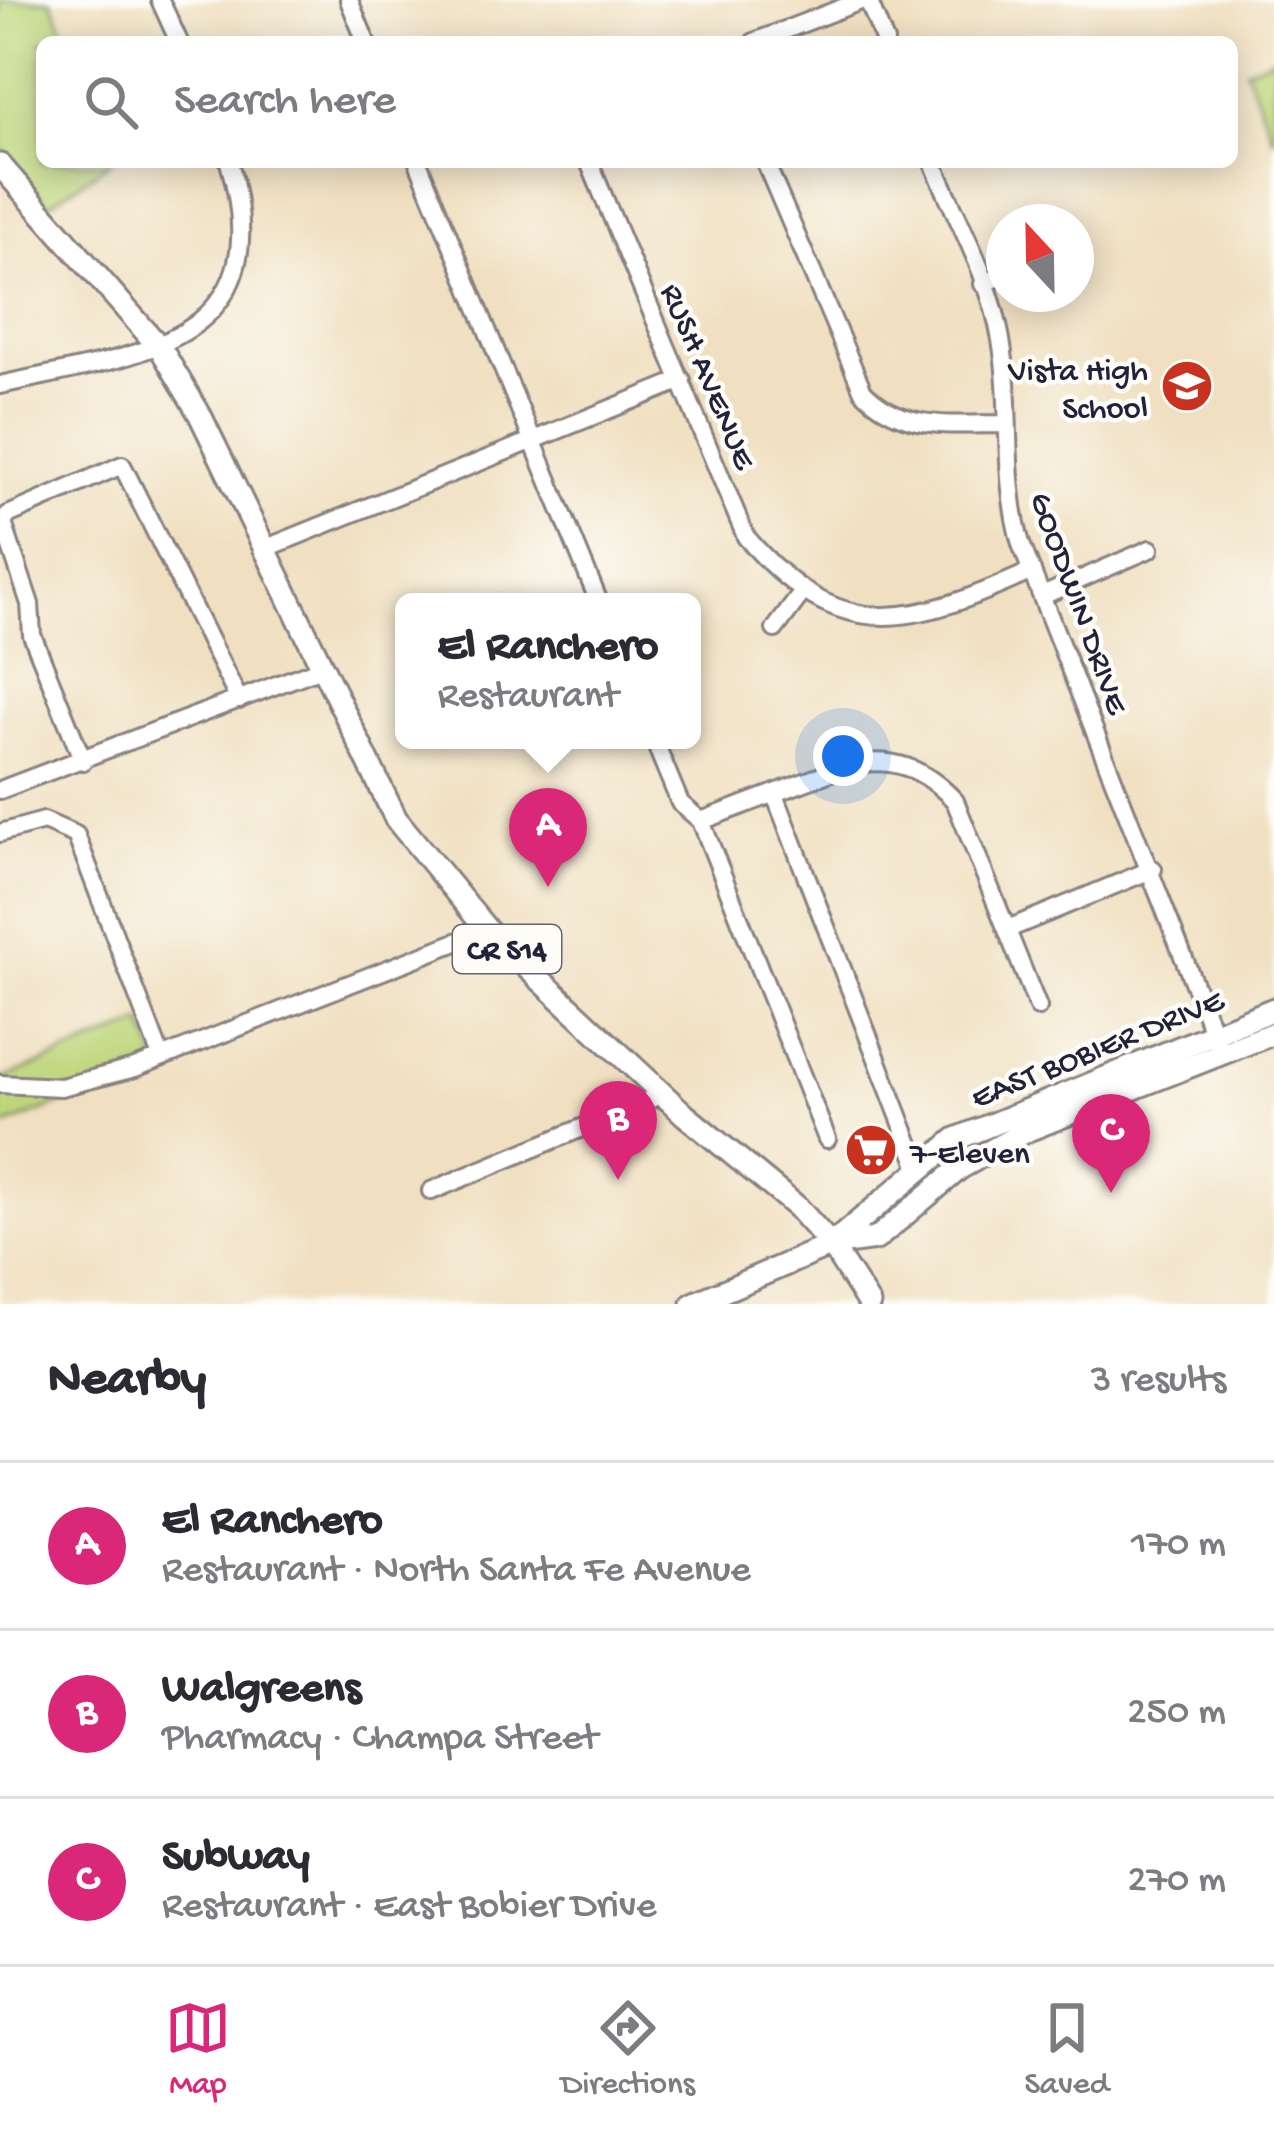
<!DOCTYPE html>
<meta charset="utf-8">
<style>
body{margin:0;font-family:"Gochi Hand",sans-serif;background:#f7f7f7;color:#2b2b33}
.compass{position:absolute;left:986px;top:204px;width:108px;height:108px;border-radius:50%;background:#fff;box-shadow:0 6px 30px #0003;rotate:338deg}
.you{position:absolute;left:843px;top:756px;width:42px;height:42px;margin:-30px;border:9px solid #fff;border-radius:50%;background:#1a73e8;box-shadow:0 0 0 18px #1a73e833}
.badge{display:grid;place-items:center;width:78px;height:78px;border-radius:50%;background:#db2777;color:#fff;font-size:39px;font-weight:700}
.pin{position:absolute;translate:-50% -99px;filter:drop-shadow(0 3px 6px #0008)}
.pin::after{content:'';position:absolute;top:63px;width:42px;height:36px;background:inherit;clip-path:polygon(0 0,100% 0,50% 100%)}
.popup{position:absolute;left:395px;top:593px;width:306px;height:156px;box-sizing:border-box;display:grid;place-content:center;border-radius:18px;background:#fff;filter:drop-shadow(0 3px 9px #0005);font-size:39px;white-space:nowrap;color:#7c7c81}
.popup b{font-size:45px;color:#2b2b33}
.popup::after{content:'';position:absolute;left:50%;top:100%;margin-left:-24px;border:24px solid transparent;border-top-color:#fff}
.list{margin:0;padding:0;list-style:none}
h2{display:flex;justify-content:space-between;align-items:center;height:156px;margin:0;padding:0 48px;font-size:51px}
h2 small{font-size:39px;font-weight:400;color:#7c7c81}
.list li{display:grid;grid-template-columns:78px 1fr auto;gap:36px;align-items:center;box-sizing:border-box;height:168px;padding:0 48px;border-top:3px solid #e1e1e2}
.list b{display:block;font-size:45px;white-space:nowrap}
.list p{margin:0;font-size:39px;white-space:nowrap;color:#7c7c81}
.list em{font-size:39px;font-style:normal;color:#7c7c81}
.icon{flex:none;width:66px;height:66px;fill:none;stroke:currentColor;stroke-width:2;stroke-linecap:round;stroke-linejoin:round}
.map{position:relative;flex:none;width:1274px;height:1304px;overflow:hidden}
.search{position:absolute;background:#fff;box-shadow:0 6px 30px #0003;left:36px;right:36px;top:36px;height:132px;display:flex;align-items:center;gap:30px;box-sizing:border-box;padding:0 42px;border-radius:18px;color:#7c7c81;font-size:45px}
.sheet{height:660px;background:#fff}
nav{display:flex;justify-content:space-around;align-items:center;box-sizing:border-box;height:168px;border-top:3px solid #e1e1e2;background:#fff;font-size:33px;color:#7c7c81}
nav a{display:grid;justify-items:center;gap:6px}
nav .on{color:#db2777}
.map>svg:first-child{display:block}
.green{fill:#bdd67a;stroke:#707c5a;stroke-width:3}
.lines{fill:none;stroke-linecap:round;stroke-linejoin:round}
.minor-casing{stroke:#89817e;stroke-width:22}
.major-casing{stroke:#89817e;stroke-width:27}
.minor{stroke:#fff;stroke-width:16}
.major{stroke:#fff;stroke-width:21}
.labels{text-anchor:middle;stroke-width:9;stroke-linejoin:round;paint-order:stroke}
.shield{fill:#fdfcf7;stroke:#646373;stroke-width:3}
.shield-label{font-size:30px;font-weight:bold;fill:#22223b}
.poi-label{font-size:33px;fill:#22223b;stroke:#fdfcf7;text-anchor:end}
.street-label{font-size:33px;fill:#22223b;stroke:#fdfcf7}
</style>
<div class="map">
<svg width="1274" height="1304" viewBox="0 0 1274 1304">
<rect width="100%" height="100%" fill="#fdfcf7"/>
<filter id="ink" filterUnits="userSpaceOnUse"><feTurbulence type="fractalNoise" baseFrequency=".00833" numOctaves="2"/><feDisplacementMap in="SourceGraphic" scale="24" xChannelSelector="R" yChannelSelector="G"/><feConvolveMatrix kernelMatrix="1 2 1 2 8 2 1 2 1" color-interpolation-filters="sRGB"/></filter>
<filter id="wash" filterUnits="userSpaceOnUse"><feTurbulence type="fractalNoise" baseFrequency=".004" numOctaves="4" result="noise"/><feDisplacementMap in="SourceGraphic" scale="48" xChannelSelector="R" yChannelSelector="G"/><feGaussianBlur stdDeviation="2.7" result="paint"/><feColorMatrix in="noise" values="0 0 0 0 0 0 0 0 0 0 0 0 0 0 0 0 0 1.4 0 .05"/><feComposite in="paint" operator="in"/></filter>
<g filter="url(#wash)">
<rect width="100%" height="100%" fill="#f0e0c1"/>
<!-- green -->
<path class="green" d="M0,0H51L69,42H42V162H110L47,206L0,145Z
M1274,57V141L1245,69Z
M143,1023L159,1064L0,1128V1080Z"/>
</g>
<g filter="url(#ink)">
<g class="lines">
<!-- minor casing -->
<g class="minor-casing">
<path id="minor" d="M160,0L179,42
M349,0L366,42
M868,0L885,42
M754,42L863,0
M418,162L599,602
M589,162L746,537C841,648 912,625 1032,571
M765,162L863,391C903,432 951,424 1004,424
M933,162C954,214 986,270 998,325C1015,398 1000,471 1021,544L1218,1045
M983,284L1004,275
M0,385C133,355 283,347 229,162
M264,549L682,380
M1042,596L1150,549
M775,629L802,593
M654,740L680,803L701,821L827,1139
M83,761L32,635L30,604L3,523L8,515L122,465L239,700
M0,790L321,668
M775,795L920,1170
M701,821L847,766C892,755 924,768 955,801L1038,1007
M0,833L44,821L76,835L161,1057
M1008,929L1153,869
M0,1084L61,1087L135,1068L487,930
M431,1191L663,1094"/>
</g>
<!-- major casing -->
<g class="major-casing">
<path id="major" d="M0,165L161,349L200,415L396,819L487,930L685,1115L797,1207L831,1245L869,1304
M831,1245L956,1139L1274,1009
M693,1304L831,1245L876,1239L960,1168L1028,1130L1274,1033"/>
</g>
<!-- minor -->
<use href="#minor" class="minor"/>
<!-- major -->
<use href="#major" class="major"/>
</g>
</g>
<!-- icons -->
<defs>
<g id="school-disc" transform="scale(2.7)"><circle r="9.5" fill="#c8321e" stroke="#fdfcf7"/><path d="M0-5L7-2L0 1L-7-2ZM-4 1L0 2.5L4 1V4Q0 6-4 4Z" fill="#fff"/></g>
<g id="supermarket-disc" transform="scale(2.7)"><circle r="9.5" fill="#c8321e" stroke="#fdfcf7"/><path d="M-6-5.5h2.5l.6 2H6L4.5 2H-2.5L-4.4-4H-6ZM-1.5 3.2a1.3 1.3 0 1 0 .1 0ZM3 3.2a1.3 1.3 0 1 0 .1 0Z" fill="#fff"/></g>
</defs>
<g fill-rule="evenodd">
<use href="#school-disc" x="1187" y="386"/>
<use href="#supermarket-disc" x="871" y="1150"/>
</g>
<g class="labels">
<!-- shield labels -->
<rect class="shield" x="453" y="925" width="108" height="48" rx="9"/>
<g class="shield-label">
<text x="507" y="959">CR S14</text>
</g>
<!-- poi labels -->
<g class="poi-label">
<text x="1148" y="379">Vista High<tspan x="1148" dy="38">School</tspan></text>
<text x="910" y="1162" text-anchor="start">7-Eleven</text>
</g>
<!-- street labels -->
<g class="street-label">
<text transform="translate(711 375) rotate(67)" y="12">RUSH AVENUE</text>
<text transform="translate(1082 602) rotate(70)" y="12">GOODWIN DRIVE</text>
<text transform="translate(1096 1046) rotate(-22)" y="12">EAST BOBIER DRIVE</text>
</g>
</g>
</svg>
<svg class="compass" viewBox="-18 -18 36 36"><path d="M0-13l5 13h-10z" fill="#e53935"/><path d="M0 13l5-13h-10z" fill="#7c7c81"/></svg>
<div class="you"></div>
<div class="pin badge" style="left:548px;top:887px">A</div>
<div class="popup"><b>El Ranchero</b>Restaurant</div>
<div class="pin badge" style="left:618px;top:1180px">B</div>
<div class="pin badge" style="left:1111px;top:1193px">C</div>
<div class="search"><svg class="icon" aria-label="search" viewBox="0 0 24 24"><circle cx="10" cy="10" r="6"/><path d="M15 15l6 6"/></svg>Search here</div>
</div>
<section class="sheet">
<h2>Nearby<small>3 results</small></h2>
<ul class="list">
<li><span class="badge">A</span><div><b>El Ranchero</b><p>Restaurant · North Santa Fe Avenue</p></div><em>170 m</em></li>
<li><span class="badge">B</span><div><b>Walgreens</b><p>Pharmacy · Champa Street</p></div><em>250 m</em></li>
<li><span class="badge">C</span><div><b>Subway</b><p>Restaurant · East Bobier Drive</p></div><em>270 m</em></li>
</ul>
</section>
<nav>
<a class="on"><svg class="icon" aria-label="map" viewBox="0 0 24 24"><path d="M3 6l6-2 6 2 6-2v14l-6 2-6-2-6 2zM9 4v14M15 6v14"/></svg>Map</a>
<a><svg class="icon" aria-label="directions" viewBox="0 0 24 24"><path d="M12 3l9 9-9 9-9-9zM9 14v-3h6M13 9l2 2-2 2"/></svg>Directions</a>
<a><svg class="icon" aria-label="saved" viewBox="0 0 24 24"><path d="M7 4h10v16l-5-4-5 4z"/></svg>Saved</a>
</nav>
